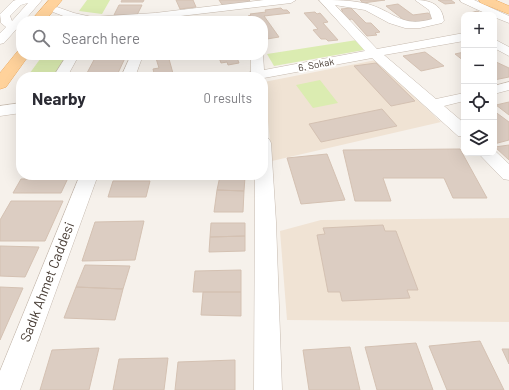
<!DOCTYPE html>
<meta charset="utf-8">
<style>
body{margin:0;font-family:Barlow,sans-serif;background:#f7f7f7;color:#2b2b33}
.controls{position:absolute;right:12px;top:12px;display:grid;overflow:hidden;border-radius:8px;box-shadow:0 4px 16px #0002}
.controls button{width:36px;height:36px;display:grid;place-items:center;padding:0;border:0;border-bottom:1px solid #e1e1e2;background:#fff;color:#2b2b33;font:20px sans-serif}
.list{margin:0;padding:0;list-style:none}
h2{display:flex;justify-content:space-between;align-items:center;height:52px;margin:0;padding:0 16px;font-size:17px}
h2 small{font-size:13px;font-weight:400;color:#7c7c81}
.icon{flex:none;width:22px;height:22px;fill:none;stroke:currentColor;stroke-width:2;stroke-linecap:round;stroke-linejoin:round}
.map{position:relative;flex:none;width:509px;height:390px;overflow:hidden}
.search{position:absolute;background:#fff;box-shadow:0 4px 16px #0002;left:16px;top:16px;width:252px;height:44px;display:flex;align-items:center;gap:10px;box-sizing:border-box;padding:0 14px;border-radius:16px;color:#7c7c81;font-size:15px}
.panel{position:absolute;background:#fff;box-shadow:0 4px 16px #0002;left:16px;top:72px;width:252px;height:108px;border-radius:16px}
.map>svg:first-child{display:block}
.education{fill:#f0e3d4}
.green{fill:#dbecb1}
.building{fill:#dccdc2;stroke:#d4c1b2}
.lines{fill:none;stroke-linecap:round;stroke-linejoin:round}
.minor-casing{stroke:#c6baaf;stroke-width:1}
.major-casing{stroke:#ecac63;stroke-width:1}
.minor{fill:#fff;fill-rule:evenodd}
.major{fill:#ffd29b;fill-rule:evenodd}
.labels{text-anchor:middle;stroke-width:4;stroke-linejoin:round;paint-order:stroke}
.far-street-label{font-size:10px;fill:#4b4038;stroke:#fff}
.near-street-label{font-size:14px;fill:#4b4038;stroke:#fff}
</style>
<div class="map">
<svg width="509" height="390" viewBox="0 0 509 390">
<rect width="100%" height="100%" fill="#f6f1eb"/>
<!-- education -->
<path class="education" d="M376,60L441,122L272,161L264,82Z
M509,218V322L287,320L280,231L321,220Z"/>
<!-- green -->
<path class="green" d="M87,0H110L102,14L79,11Z
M357,40L364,50L274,66L267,54Z
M43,55H76L62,77H27Z
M320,80L338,103L313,108L296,85Z"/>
<!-- building -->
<path class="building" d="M122,0H144L143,2H121Z
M176,0H193L196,7L180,9Z
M219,0H249L251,2L223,6Z
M360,0H385L363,3Z
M438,0H451L455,3L445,4Z
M398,4L413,15L428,13L437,19L409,24L386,6Z
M119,5H142L137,15H114Z
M281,8L283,10H287L290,13L264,16L279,37L267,39L266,37L263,38V21H251L248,16L251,15L250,14L266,12L265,10Z
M351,8L366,23H371L380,32L375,33L377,35L367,36L352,19L347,20L339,11H343L341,9Z
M477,11L485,15H464Z
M315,12L317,14L320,13L328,22L323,23L338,40L328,41L326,39H321L313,30L318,29L304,13Z
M200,18L201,20L207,19L208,21L183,20Z
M425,52L444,66L421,71L403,56Z
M464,52V61L455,54Z
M155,55H174L175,59H169L174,77H155L153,69L159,68Z
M218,55H236L239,63L228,65L227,62L221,63Z
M95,58H125L118,73H87Z
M494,61L509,68V77L494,80Z
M376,63L415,101L391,106L354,66Z
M509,102V115L496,105Z
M382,109L397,126L321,142L309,124Z
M494,111L509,122V140L494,144Z
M509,145V160L495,147Z
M460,149L487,198H453L444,178H383L391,201H355L343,150Z
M327,154L345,200L301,204L287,158Z
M220,176L245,177L244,191L217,190Z
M68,178L61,193H13L21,179Z
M113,181H150L146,197H108Z
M217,190L244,191L243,212H214Z
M11,201H63L45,241H0V220Z
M144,221L135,260L82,261L95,222Z
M211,223H245V236L210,237Z
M383,225L385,231H396L418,290H407L410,298L342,301L340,292H328L317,235L325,234L323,228Z
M245,236V251L209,252L210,237Z
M0,246L39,247L25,277L0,276Z
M85,265L130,266L123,289L76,287Z
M241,270V292H193L195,271Z
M0,287L23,288L0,340Z
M76,287L123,289L115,320L64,318Z
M203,292H241V316L201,315Z
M480,341L504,390H447L429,346Z
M416,343L433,390H377L365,347Z
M350,347L360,390H309L303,350Z
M99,348L89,390H40L52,350Z
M502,349H509V364Z
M168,358L164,390H113L119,359Z
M235,360V390H175L178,362Z"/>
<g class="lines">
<!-- minor casing -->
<g class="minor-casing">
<path id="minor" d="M16,0H42L24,21H21V24L4,43L0,44V33L6,27L1,23L0,14L13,1ZM28,3L12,21L10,16L21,5Z
M264,0H296L291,3L155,19L70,21L71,19L53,12L52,10L57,7L74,13L92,17L155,13Z
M319,0C336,0 352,0 368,4C395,12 401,28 432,19L429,10L415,0C430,0 442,4 444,21L442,23L420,28H405L389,23L365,10L335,5L377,49L464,33V41L384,55L436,99L464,93V101L444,106L464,123V137L458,136L372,58L264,78L263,80V77H239L241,74L251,72V55L263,54L264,70L365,51Z
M460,0H474L509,16V23L494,17V15H489L461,2Z
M494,39L509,47V56L494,48Z
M67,55H79L67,77H53Z
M131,55H143L135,77H121Z
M509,82V90L494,94V86Z
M21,103V113L0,116V106Z
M263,137L269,139L271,143L276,222L282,390H254L255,175H263Z
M494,150L509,164V180L503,179L478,153H494Z
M80,175H98L20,390H0V371Z"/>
</g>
<!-- major casing -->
<g class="major-casing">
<path id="major" d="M49,0H62L45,21H31Z
M479,0H495L509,6V14L481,3Z
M21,51V55H29L6,87L0,89V73L17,52Z"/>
</g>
<!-- minor -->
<use href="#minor" class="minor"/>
<!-- major -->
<use href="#major" class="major"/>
</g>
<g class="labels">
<!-- far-street labels -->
<g class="far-street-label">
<text transform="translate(316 64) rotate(-11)" y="4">6. Sokak</text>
</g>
<!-- near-street labels -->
<g class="near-street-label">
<text transform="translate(47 282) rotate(-69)" y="5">Sadık Ahmet Caddesi</text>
</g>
</g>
</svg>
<div class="controls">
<button>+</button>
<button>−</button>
<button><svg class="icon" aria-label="locate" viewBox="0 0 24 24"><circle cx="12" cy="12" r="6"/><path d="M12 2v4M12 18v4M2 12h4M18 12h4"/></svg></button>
<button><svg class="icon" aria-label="layers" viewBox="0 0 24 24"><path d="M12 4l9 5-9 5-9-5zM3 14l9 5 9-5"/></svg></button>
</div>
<div class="search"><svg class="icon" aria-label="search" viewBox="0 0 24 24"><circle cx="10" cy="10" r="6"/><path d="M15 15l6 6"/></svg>Search here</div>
<section class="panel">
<h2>Nearby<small>0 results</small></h2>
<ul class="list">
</ul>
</section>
</div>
